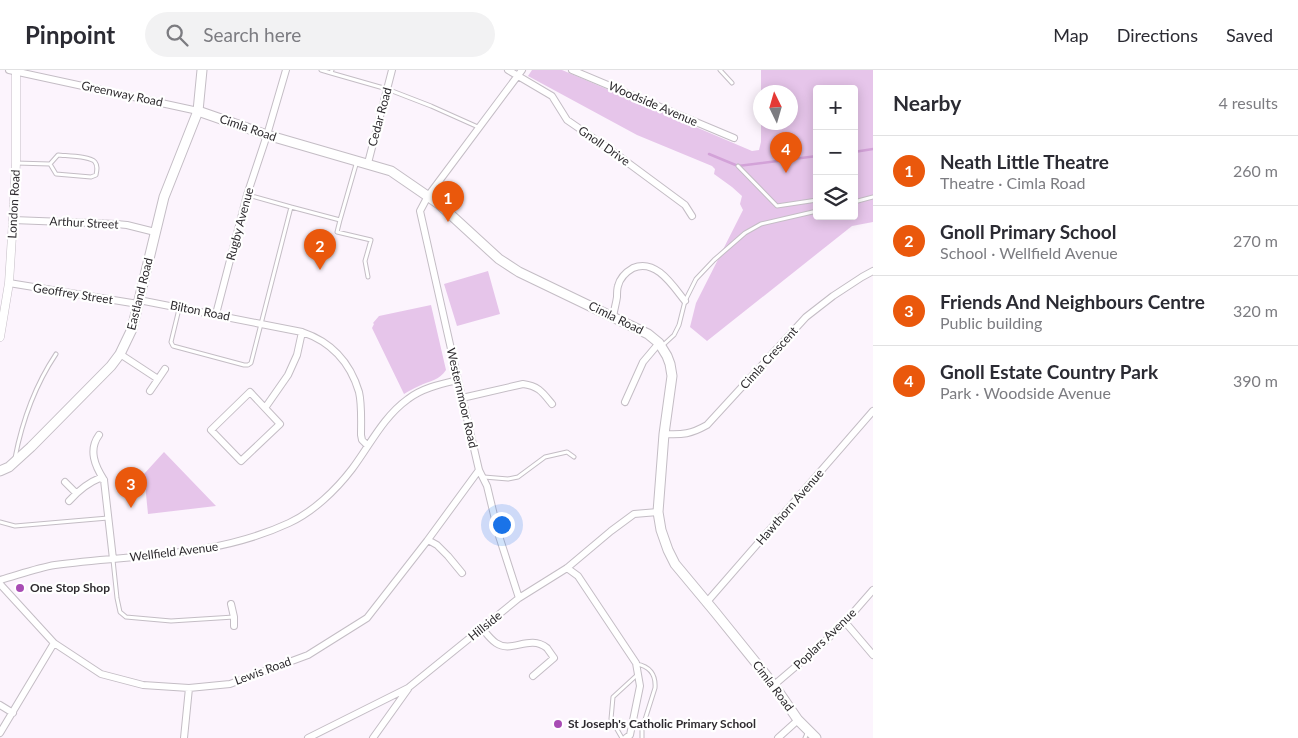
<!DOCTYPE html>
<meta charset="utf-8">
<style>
body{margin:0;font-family:Lato,sans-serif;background:#f2f2f3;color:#2b2b33}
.controls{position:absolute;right:15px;top:15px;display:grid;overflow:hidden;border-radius:5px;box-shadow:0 2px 12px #0003}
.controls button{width:45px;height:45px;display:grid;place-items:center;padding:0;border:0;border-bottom:1px solid #e1e1e2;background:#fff;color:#2b2b33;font:25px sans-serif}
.compass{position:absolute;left:753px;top:15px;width:45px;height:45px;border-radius:50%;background:#fff;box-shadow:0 2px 12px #0003;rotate:355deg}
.you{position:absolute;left:501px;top:454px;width:18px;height:18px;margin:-12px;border:4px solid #fff;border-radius:50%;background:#1a73e8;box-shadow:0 0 0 8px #1a73e833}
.badge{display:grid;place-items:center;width:32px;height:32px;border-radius:50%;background:#ea580c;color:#fff;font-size:16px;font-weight:700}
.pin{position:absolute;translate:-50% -41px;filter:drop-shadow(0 1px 2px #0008)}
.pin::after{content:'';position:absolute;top:26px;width:18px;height:15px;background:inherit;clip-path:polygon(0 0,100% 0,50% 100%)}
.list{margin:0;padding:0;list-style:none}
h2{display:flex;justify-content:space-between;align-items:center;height:65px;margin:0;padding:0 20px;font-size:21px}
h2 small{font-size:16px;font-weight:400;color:#7c7c81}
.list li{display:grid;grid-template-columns:32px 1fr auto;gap:15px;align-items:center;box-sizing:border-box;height:70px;padding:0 20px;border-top:1px solid #e1e1e2}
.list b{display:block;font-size:19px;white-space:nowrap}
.list p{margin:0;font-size:16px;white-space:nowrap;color:#7c7c81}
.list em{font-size:16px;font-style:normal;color:#7c7c81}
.icon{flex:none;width:28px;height:28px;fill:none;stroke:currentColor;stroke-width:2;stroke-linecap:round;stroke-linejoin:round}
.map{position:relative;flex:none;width:873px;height:668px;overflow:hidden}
header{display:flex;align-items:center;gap:30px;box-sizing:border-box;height:70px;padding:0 25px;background:#fff;border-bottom:1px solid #e1e1e2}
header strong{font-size:24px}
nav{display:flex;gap:28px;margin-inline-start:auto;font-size:18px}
.search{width:350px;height:45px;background:#f2f2f3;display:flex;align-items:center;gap:12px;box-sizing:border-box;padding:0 18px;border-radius:28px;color:#7c7c81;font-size:19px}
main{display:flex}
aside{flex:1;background:#fff}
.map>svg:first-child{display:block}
.green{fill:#e6c5ea;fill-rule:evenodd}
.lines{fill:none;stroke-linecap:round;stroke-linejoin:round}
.stream{stroke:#d3a2d8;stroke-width:2.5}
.service-casing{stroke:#c4bdc5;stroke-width:5}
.minor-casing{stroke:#c4bdc5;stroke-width:8}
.tertiary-casing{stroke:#c4bdc5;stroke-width:9}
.secondary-casing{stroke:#c4bdc5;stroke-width:11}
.service{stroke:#fff;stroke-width:3}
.minor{stroke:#fff;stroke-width:6}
.tertiary{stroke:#fff;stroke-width:8}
.secondary{stroke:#fff;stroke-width:9}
.poi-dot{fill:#a84bb4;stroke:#fff;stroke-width:2}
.labels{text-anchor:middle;stroke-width:4.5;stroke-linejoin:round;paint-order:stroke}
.street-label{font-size:12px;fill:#2e2b2f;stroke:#fff}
.poi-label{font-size:12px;font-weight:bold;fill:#2e2b2f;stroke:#fff;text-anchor:start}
</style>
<header>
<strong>Pinpoint</strong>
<div class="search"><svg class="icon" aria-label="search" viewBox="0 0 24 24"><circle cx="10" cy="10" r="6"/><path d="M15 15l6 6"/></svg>Search here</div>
<nav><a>Map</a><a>Directions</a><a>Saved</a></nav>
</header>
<main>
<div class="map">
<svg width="873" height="668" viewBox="0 0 873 668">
<rect width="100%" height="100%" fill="#fcf4fd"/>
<!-- green -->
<path class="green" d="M532,0H562L752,81L759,80L761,72V53L791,52V22H761V0H873V152L852,156L707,271L690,257L696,233L743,140L740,134L742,126L732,117L714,104L715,99L712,96L637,65L528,6ZM817,19H854V146H817Z
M488,201L500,244L457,256L444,214Z
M431,235L446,300C440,310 429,311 419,316C414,318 409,321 404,324L372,258L374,254L373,253L379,246Z
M164,382L216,436L148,444L144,404Z"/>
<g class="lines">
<!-- stream -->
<path class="stream" d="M854,82L873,79
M709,84L738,96L817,86"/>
<!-- service casing -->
<g class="service-casing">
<path id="service" d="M321,0L331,3L332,0
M720,0L732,13
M331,3L387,19L431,36L478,57
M16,93L50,94L58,85C66,86 90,86 95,92C98,96 97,100 96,105L91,107L56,104L50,94
M738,96L777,136L817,130
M854,132L873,127
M291,137L340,150L337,162L371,170L365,191L368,207
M340,150L357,91
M179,239L171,272L173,276L244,295H248L251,293L291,137L248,125
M662,276L674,265L679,255L685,231L696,209L714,190L745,163L761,154L817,141
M15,388C22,352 36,314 56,284
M484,407L508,409L518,407L545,387L567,382L574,387
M0,452L15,456L108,448
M113,490L117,528L120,542L126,547L171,551L234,547
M636,594C650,596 656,605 655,618L642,659V668
M622,668L611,649L613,627L637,605
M805,668L808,661"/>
</g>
<!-- minor casing -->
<g class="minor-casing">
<path id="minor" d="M9,0L198,41
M508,0L552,26L567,50L612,81L685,135L692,146
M572,0L734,68
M368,93L392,0
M13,150L116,154L127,155L155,162
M9,213L138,234
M139,230L302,262C332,272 350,292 359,322C362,335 361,352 361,365L362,370L367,375
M216,244L247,125L267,65L286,0
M613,247C614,240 616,234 617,227C617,223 617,219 618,216C620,208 626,202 633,198C656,188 673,216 685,231
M120,284L158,309
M150,321L165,299
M250,322L280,354L241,391L211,360Z
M462,328L523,314C539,316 543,323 552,334
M625,332L643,292L659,273
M265,338L288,305L297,285L302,262
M664,364C683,365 691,364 707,355L806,247L833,226L862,207L873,201
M99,365C88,380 95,396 104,410L113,489
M65,412L76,423
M69,431C78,421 87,413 100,408L104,410
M428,470L437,475L448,486L462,503
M567,498L578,506L636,593L640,616L630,665L626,668
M0,510C18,505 37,498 55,495C135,484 214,488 289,453C313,442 336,420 352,399C370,375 383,347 408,329C422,318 441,314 458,310
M0,514L54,573L101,604L143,615L189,618L230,614L308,585L367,548L427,471L479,400
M519,528L499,466L487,416L479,400L458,310L420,141L428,126L522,0
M706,533L873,341
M231,534L234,547V556
M845,552L873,585
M482,558C486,563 490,569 496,573C512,584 529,564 547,578C549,581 552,585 554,588L533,606
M774,615L821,575L845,552L873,520
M0,635L13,643
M0,663L54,573
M184,668L189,618
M308,668L408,618L519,528L567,498L611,461L634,444L658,442
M373,668L408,619
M778,668L798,650"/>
</g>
<!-- tertiary casing -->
<g class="tertiary-casing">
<path id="tertiary" d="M0,267L9,213L13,150L16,93V0"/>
</g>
<!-- secondary casing -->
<g class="secondary-casing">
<path id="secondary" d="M198,41L267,65L391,101L439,134L499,189L519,202L648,264L659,273L667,286L670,294L672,306L664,364L658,442L661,460L668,480L675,494L715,542L774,615L798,650L816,668
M0,401L9,397L31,377L111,296L120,284L132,259L164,127L198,41L202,0"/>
</g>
<!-- service -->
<use href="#service" class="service"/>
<!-- minor -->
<use href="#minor" class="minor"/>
<!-- tertiary -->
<use href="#tertiary" class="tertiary"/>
<!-- secondary -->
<use href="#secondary" class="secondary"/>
</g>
<!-- markers -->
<g class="poi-dot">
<circle cx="20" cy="518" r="5"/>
<circle cx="558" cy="654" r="5"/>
</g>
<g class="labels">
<!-- street labels -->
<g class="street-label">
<text transform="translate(122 24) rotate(12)" y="4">Greenway Road</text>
<text transform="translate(653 34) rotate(23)" y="4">Woodside Avenue</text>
<text transform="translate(380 47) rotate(-75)" y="4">Cedar Road</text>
<text transform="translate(248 58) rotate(19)" y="4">Cimla Road</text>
<text transform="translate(604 76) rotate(35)" y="4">Gnoll Drive</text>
<text transform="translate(14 134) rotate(-87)" y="4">London Road</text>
<text transform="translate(84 153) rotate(3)" y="4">Arthur Street</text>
<text transform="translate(240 154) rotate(-75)" y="4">Rugby Avenue</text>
<text transform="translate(73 224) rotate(9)" y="4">Geoffrey Street</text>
<text transform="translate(140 224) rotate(-76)" y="4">Eastland Road</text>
<text transform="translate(200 241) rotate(11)" y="4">Bilton Road</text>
<text transform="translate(616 248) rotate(26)" y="4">Cimla Road</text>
<text transform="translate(769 288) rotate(-48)" y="4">Cimla Crescent</text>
<text transform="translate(462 328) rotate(77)" y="4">Westernmoor Road</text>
<text transform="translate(790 437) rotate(-49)" y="4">Hawthorn Avenue</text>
<text transform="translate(174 482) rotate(-7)" y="4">Wellfield Avenue</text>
<text transform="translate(485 556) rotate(-39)" y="4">Hillside</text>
<text transform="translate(825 569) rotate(-44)" y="4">Poplars Avenue</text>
<text transform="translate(263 601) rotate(-20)" y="4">Lewis Road</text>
<text transform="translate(773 616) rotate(53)" y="4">Cimla Road</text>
</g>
<!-- poi labels -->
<g class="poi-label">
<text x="30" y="522">One Stop Shop</text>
<text x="568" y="658">St Joseph's Catholic Primary School</text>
</g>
</g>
</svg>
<div class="controls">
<button>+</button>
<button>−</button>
<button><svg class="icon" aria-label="layers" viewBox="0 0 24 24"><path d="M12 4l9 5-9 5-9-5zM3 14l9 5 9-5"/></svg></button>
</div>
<svg class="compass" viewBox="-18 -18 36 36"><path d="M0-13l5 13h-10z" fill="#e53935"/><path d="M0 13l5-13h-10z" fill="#7c7c81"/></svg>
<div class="you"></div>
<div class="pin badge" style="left:448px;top:152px">1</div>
<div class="pin badge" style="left:320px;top:200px">2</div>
<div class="pin badge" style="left:131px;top:438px">3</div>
<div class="pin badge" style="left:786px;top:103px">4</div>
</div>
<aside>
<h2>Nearby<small>4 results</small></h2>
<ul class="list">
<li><span class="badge">1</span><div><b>Neath Little Theatre</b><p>Theatre · Cimla Road</p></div><em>260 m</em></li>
<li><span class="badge">2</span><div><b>Gnoll Primary School</b><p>School · Wellfield Avenue</p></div><em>270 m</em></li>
<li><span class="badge">3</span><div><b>Friends And Neighbours Centre</b><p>Public building</p></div><em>320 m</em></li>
<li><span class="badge">4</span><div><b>Gnoll Estate Country Park</b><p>Park · Woodside Avenue</p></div><em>390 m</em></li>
</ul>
</aside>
</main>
